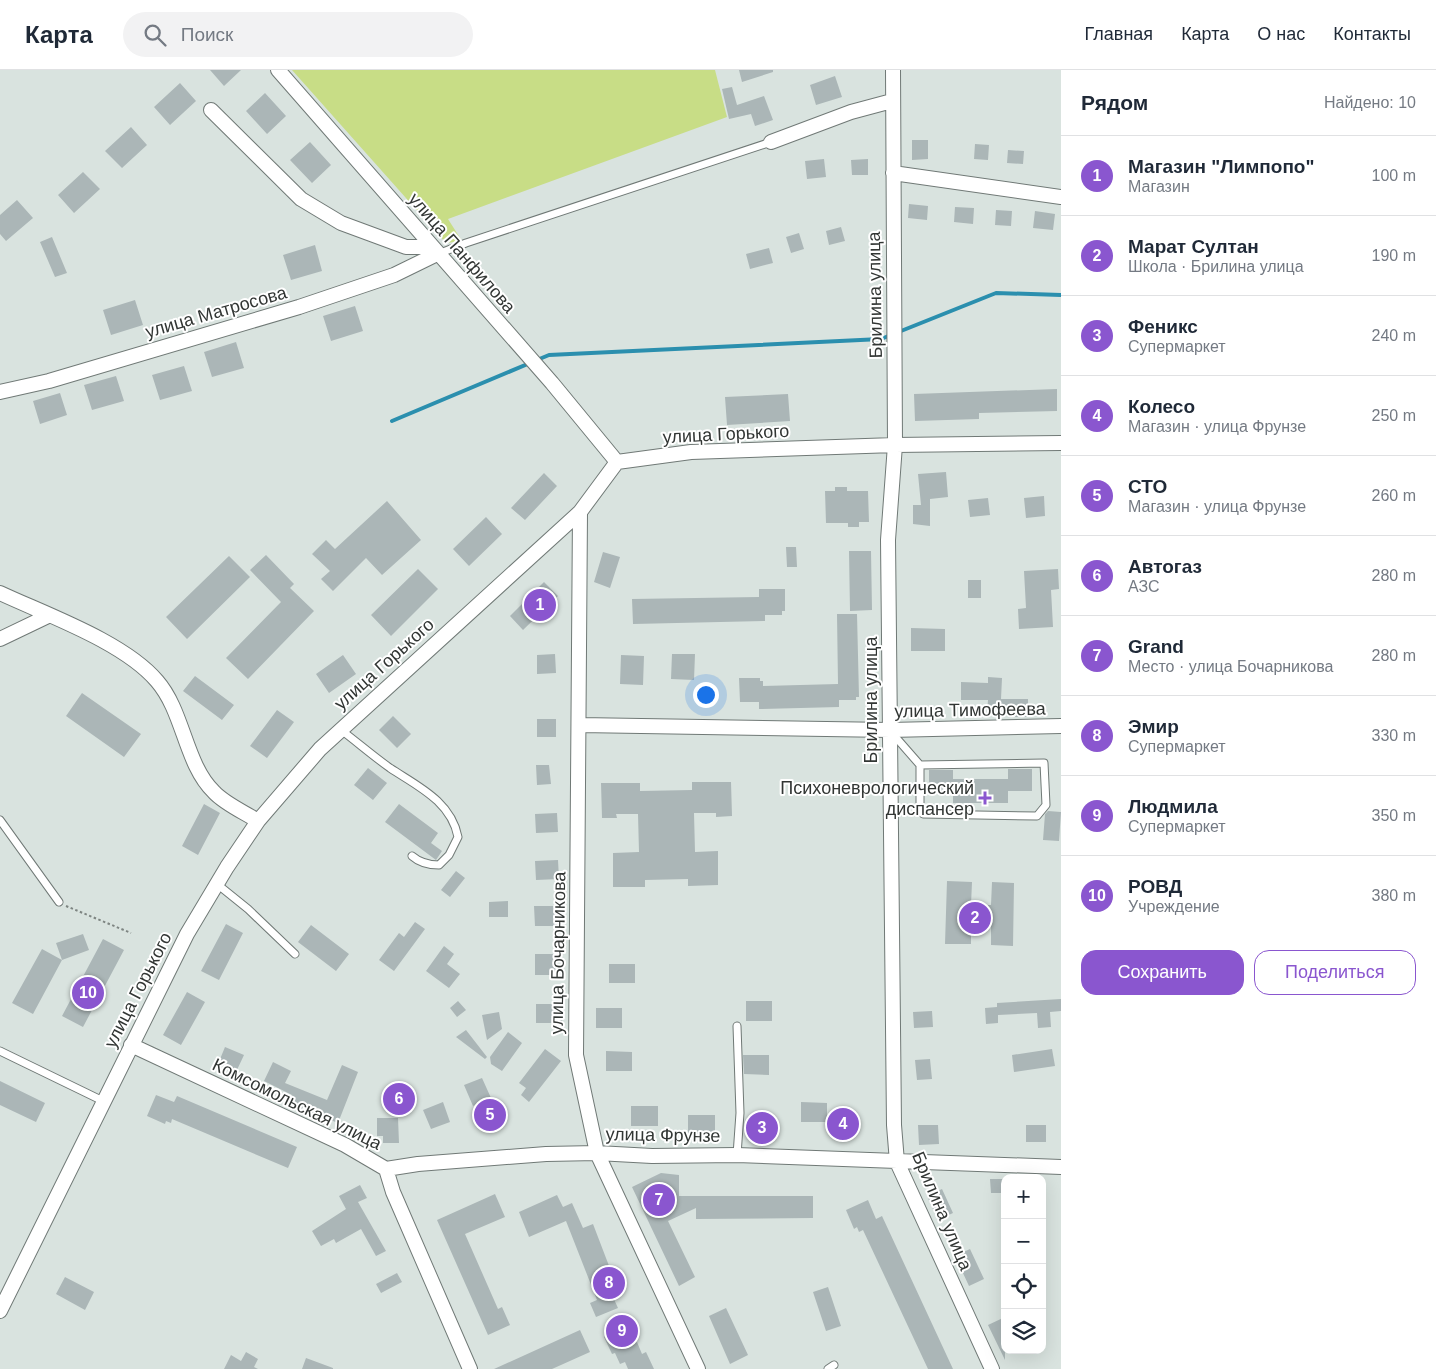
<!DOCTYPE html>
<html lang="ru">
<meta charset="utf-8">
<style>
body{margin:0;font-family:Helvetica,sans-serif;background:#f2f2f3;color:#1f2937}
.controls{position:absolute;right:15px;bottom:15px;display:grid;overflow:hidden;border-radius:10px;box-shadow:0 5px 20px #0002}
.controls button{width:45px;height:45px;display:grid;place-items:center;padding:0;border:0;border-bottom:1px solid #e0e1e3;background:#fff;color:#1f2937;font:25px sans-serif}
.you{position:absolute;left:705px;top:624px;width:18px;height:18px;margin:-12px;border:4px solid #fff;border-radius:50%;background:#1a73e8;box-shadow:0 0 0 8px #1a73e833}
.badge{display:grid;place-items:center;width:32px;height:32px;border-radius:50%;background:#8a56cf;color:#fff;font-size:16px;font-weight:700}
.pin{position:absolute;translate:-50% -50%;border:2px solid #fff;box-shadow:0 1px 5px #0006}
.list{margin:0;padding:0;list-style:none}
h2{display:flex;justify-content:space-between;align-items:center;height:65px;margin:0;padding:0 20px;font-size:21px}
h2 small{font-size:16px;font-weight:400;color:#747a83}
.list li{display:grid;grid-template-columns:32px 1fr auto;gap:15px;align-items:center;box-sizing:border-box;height:80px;padding:0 20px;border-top:1px solid #e0e1e3}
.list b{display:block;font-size:19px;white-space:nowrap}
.list p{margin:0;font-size:16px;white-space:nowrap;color:#747a83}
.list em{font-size:16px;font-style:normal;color:#747a83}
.actions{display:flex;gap:10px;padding:15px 20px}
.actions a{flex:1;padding:11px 0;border:1px solid #8a56cf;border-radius:15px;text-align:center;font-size:18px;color:#8a56cf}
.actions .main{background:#8a56cf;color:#fff}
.icon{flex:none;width:28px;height:28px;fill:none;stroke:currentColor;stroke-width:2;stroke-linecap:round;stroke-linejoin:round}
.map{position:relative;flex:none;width:1061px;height:1299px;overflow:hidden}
header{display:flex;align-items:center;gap:30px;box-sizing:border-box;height:70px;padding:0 25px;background:#fff;border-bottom:1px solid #e0e1e3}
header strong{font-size:24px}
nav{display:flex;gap:28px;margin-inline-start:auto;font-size:18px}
.search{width:350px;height:45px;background:#f2f2f3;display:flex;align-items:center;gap:12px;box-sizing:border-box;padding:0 18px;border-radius:28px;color:#747a83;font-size:19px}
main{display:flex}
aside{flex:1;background:#fff}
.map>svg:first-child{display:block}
.green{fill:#c8dd86}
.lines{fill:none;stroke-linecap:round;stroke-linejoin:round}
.stream{stroke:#2b8fae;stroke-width:4}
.building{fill:#abb6b7}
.service-casing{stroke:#707976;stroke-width:9}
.minor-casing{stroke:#707976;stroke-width:16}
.path{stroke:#7e8582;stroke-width:2;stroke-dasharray:2.5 2.5;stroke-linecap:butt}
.service{stroke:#fff;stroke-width:7}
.minor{stroke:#fff;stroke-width:14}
.poi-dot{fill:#8a56cf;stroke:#fff;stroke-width:2}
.labels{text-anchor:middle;stroke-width:4;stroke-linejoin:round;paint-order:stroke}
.street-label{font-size:18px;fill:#323634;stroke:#fff}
.poi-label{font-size:18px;fill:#323634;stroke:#fff;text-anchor:end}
</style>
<header>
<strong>Карта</strong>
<div class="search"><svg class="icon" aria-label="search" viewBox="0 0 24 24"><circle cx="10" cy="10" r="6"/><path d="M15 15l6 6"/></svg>Поиск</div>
<nav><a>Главная</a><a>Карта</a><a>О нас</a><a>Контакты</a></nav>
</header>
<main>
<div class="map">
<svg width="1061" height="1299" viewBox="0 0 1061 1299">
<rect width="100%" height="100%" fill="#d9e3df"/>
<!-- green -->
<path class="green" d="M292,0H715L727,47L448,149L462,171L446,173Z"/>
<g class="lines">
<!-- stream -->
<path class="stream" d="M537,290L549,285L881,269L996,223L1061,225
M392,351L530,293"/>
</g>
<!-- building -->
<path class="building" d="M210,0H241L224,16Z
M739,0H773V2L742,12Z
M835,6L842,27L816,35L810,15Z
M180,13L196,31L170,55L154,37Z
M732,17L737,35L764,26L773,50L755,56L751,44L729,49L722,19Z
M265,23L286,46L267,64L246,41Z
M131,57L147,75L122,98L105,81Z
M912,70H928V89L912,90Z
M310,72L331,95L312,113L290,90Z
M975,74L989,75L988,90L974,89Z
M1008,80L1024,81L1023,94L1007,93Z
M824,89L826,107L807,109L805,91Z
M868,89V105H852L851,90Z
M83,102L100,119L74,143L58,125Z
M17,130L33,148L6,171L0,164V145Z
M909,134L928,136L927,150L908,148Z
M955,137L974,138L973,154L954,152Z
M996,140L1012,141L1011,156L995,155Z
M1035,141L1055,144L1053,160L1033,158Z
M841,157L845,171L829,175L826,161Z
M799,163L804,179L791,183L786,167Z
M52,167L67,203L55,207L40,172Z
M315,175L322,201L291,210L283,185Z
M769,178L773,193L750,199L746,184Z
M135,230L143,255L111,265L103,240Z
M355,236L363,261L331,271L323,246Z
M236,272L244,298L212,307L204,282Z
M184,296L192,321L160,330L152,305Z
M116,306L124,331L92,340L84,315Z
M1057,319V341L979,343V349L915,351L914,324Z
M60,323L67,345L40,354L33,331Z
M788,324L790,351L727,355L725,327Z
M946,402L948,427L930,429V456L913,454V435H921L918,404Z
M544,403L557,416L525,450L511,438Z
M835,417H847V421H868L869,452H859V457H848V453H826L825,421H835Z
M1044,426L1045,446L1026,448L1024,428Z
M988,428L990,445L970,447L968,430Z
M387,431L421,470L382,505L366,488L333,521L321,509L330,501L312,484L326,470L335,479Z
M486,447L502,464L469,496L453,479Z
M786,477H796L797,497H787Z
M849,481H871L872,540L850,541Z
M603,482L620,487L610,518L594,512Z
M266,485L294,514L290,518L314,541L248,609L226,588L281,532L250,500Z
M229,486L250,507L187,569L166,547Z
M418,499L438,519L391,566L371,545Z
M1058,499L1059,519L1051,520L1053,557L1019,559L1018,539L1026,538L1024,501Z
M968,510H981V528H968Z
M544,512L558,526L523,560L510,546Z
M759,519H785V541H782V545H765V551L633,554L632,529L759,527Z
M837,544H857L859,627H856V630H839V637L759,639V632H740L739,608H760V611H763V616L838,614Z
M911,558L945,559V581H911Z
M555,584L556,603L537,604V585Z
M672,584H695L694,610L671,609Z
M343,585L356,604L329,623L316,604Z
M621,585L644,586L643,615L620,614Z
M195,606L234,635L222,650L183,621Z
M988,607L1002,608L1001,629H1028V647H1015V643H987L988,630H961V612L988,613Z
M82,623L141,664L124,687L66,646Z
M277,640L294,652L267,688L250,676Z
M393,646L411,664L397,678L379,660Z
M537,649H556V667H537Z
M536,695H549L551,714L537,715Z
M368,698L387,713L373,730L354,715Z
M1008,699H1032V721H1008V733H953V722H929V700H953V709H1008Z
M692,712H731L732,746L716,747V743H694L695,782L718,781V815L688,816V809L645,810V817H613V783L639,782L638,744H616L617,748H602L601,713H640V721L692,720Z
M204,734L220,743L198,785L182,776Z
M399,734L438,763L431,773L442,781L436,790L385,752Z
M1048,741L1061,742L1059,771L1043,770L1045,744Z
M557,743L558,762L536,763L535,744Z
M558,790L559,809L536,810L535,791Z
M456,801L465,808L450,827L441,820Z
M947,811L972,812L971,835H991L992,812L1014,813L1013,876L991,875V851H971V874H945Z
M508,831V847H489V832Z
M534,836H556L557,856H535Z
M415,852L425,859L394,901L379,890L399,863L404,867Z
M226,854L243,863L219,910L201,901Z
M311,855L349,884L336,901L298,872Z
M83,864L89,880L62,890L56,873Z
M103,869L124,880L83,957L62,946Z
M444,876L454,884L447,894L460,904L449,918L426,901Z
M42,879L62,890L33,944L12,933Z
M535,884H557V905H535Z
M609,894H635V913H609Z
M187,922L205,932L181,975L163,965Z
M1061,929V941L1050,942L1051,957L1038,958L1037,943L998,945V953L986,954L985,938L997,937V945V933Z
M458,931L466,940L457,947L450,938Z
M746,931H772V951H746Z
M536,934H563L562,953H536Z
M596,938H622V958H596Z
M932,941L933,957L914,958L913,942Z
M499,942L502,959L487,970L482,945Z
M466,960L487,987L485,989L456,967Z
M508,962L522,973L502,1001L491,994L490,987Z
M225,977L244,985L236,1002L218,994Z
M545,979L561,991L529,1032L521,1025L526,1018L519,1013Z
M1052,979L1055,996L1014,1002L1012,985Z
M606,981L632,982V1001H606Z
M743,985H769V1005L744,1004Z
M930,989L932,1009L917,1010L915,990Z
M273,992L291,1001L285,1013L327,1030L342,995L358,1002L338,1053L288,1033L292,1025L264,1011Z
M482,1008L491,1028L473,1036L464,1015Z
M0,1011L45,1033L36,1052L0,1035Z
M156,1025L174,1032L177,1026L297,1077L288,1098L172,1049L171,1053L166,1051L165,1054L147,1046Z
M443,1032L450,1052L431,1059L423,1040Z
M801,1032L827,1033V1052H801Z
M631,1036H658V1056H631Z
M688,1045H715V1064H688Z
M747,1047H773V1067L747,1066Z
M377,1048H398L399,1073H383V1066H377Z
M918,1055H938L939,1074L919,1075Z
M1026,1055H1046V1072H1026Z
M661,1103L679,1105V1126H813V1148L696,1149V1138L668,1151L695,1207L679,1216L632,1117Z
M990,1109H1005V1123H991Z
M360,1115L367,1128L358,1132L386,1181L376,1186L361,1159L336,1173L334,1169L321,1176L312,1161L346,1139L339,1126Z
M942,1119L953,1143L938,1150L927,1126Z
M495,1124L505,1147L465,1164L498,1239L502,1237L510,1255L488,1265L437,1150Z
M557,1125L563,1137L572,1133L583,1158L593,1154L619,1222L612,1225L618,1238L596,1247L590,1233L597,1230L566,1151L529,1167L519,1142Z
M868,1130L876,1149L882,1146L953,1299H928L863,1160L859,1162L857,1157L854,1159L846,1140Z
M970,1179L984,1209L969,1216L955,1186Z
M397,1203L402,1212L381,1223L376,1214Z
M65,1207L94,1222L85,1240L56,1224Z
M828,1217L841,1256L826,1261L813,1222Z
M726,1238L748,1285L730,1294L709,1246Z
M1005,1247V1290L988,1255Z
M626,1257L633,1274L637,1272L642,1284L646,1282L654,1299H628L625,1292L620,1294L615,1283L612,1284L604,1267Z
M580,1260L590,1282L552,1299H494Z
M246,1282L258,1289L254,1297L258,1299H224L231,1285L241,1291Z
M306,1288L333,1298V1299H302Z"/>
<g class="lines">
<!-- service casing -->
<g class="service-casing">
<path id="service" d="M438,184L466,173L771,72
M341,660C357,672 373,686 390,698C417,716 451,731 458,767L449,785L439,795C428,795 420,793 412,786
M892,663L920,695V739L923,744L1037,746L1046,735L1044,693L920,695
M0,750L59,832
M217,814L248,839L295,884
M0,981L103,1031
M737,1085L740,1043L737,956
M828,1299L834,1295"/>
</g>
<!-- minor casing -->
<g class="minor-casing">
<path id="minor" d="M278,0L552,313L617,392
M893,0L895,375L888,470L894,1055L897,1092L992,1299
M211,40L301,129L341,153L406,177H431
M771,72L851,42L892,31
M893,103L1061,127
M0,322L49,311L299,237L394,205L437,184
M580,442L576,985L597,1083L698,1299
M0,523C47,545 124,572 157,611C184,642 185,694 214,722C225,734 244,742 258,751
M0,569L48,546
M580,655L890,660L1061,656
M131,975L345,1075L386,1099L393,1122L470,1299
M386,1099L418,1094L546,1084L597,1083L652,1086L737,1085L1061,1097
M0,1241L187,864L227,797L258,751L320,679L580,442L617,392L691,382L895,375L1061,373"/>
</g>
<!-- path -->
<path class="path" d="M66,836L131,863"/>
<!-- service -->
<use href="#service" class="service"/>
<!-- minor -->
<use href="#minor" class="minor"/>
</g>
<!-- markers -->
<path class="poi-dot" d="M982.5 720.5h5v5h5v5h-5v5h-5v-5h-5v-5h5z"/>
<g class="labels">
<!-- street labels -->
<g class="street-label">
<text transform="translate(462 183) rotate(49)" y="6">улица Панфилова</text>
<text transform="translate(875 225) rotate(-91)" y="6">Брилина улица</text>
<text transform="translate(216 242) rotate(-16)" y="6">улица Матросова</text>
<text transform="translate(726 364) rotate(-3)" y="6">улица Горького</text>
<text transform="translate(384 594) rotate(-42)" y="6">улица Горького</text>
<text transform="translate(871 630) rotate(-90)" y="6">Брилина улица</text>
<text transform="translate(970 640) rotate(-1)" y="6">улица Тимофеева</text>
<text transform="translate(558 883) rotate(-89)" y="6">улица Бочарникова</text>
<text transform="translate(138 920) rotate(-63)" y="6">улица Горького</text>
<text transform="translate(297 1034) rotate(26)" y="6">Комсомольская улица</text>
<text transform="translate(663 1065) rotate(1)" y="6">улица Фрунзе</text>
<text transform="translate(942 1141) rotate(67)" y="6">Брилина улица</text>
</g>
<!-- poi labels -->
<g class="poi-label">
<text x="974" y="724">Психоневрологический<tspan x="974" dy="21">диспансер</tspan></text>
</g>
</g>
</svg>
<div class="controls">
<button>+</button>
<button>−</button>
<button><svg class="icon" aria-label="locate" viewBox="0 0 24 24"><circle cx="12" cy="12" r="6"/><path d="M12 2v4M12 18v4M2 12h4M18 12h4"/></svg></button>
<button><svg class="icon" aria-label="layers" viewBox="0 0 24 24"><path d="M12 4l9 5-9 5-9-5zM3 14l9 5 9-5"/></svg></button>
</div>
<div class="you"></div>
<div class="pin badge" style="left:540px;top:535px">1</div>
<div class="pin badge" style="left:975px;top:848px">2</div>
<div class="pin badge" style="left:762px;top:1058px">3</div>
<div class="pin badge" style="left:843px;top:1054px">4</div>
<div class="pin badge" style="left:490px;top:1045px">5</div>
<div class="pin badge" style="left:399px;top:1029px">6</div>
<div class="pin badge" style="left:659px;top:1130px">7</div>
<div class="pin badge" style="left:609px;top:1213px">8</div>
<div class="pin badge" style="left:622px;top:1261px">9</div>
<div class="pin badge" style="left:88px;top:923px">10</div>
</div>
<aside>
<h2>Рядом<small>Найдено: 10</small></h2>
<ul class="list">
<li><span class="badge">1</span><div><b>Магазин &quot;Лимпопо&quot;</b><p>Магазин</p></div><em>100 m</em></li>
<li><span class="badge">2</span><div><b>Марат Султан</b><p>Школа · Брилина улица</p></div><em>190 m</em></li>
<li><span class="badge">3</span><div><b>Феникс</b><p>Супермаркет</p></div><em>240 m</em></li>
<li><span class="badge">4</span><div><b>Колесо</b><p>Магазин · улица Фрунзе</p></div><em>250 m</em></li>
<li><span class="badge">5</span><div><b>СТО</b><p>Магазин · улица Фрунзе</p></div><em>260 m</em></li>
<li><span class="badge">6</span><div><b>Автогаз</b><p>АЗС</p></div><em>280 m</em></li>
<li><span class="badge">7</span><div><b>Grand</b><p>Место · улица Бочарникова</p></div><em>280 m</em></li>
<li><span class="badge">8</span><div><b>Эмир</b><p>Супермаркет</p></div><em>330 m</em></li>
<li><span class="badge">9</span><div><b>Людмила</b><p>Супермаркет</p></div><em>350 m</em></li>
<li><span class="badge">10</span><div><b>РОВД</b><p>Учреждение</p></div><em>380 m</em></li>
</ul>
<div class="actions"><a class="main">Сохранить</a><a>Поделиться</a></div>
</aside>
</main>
